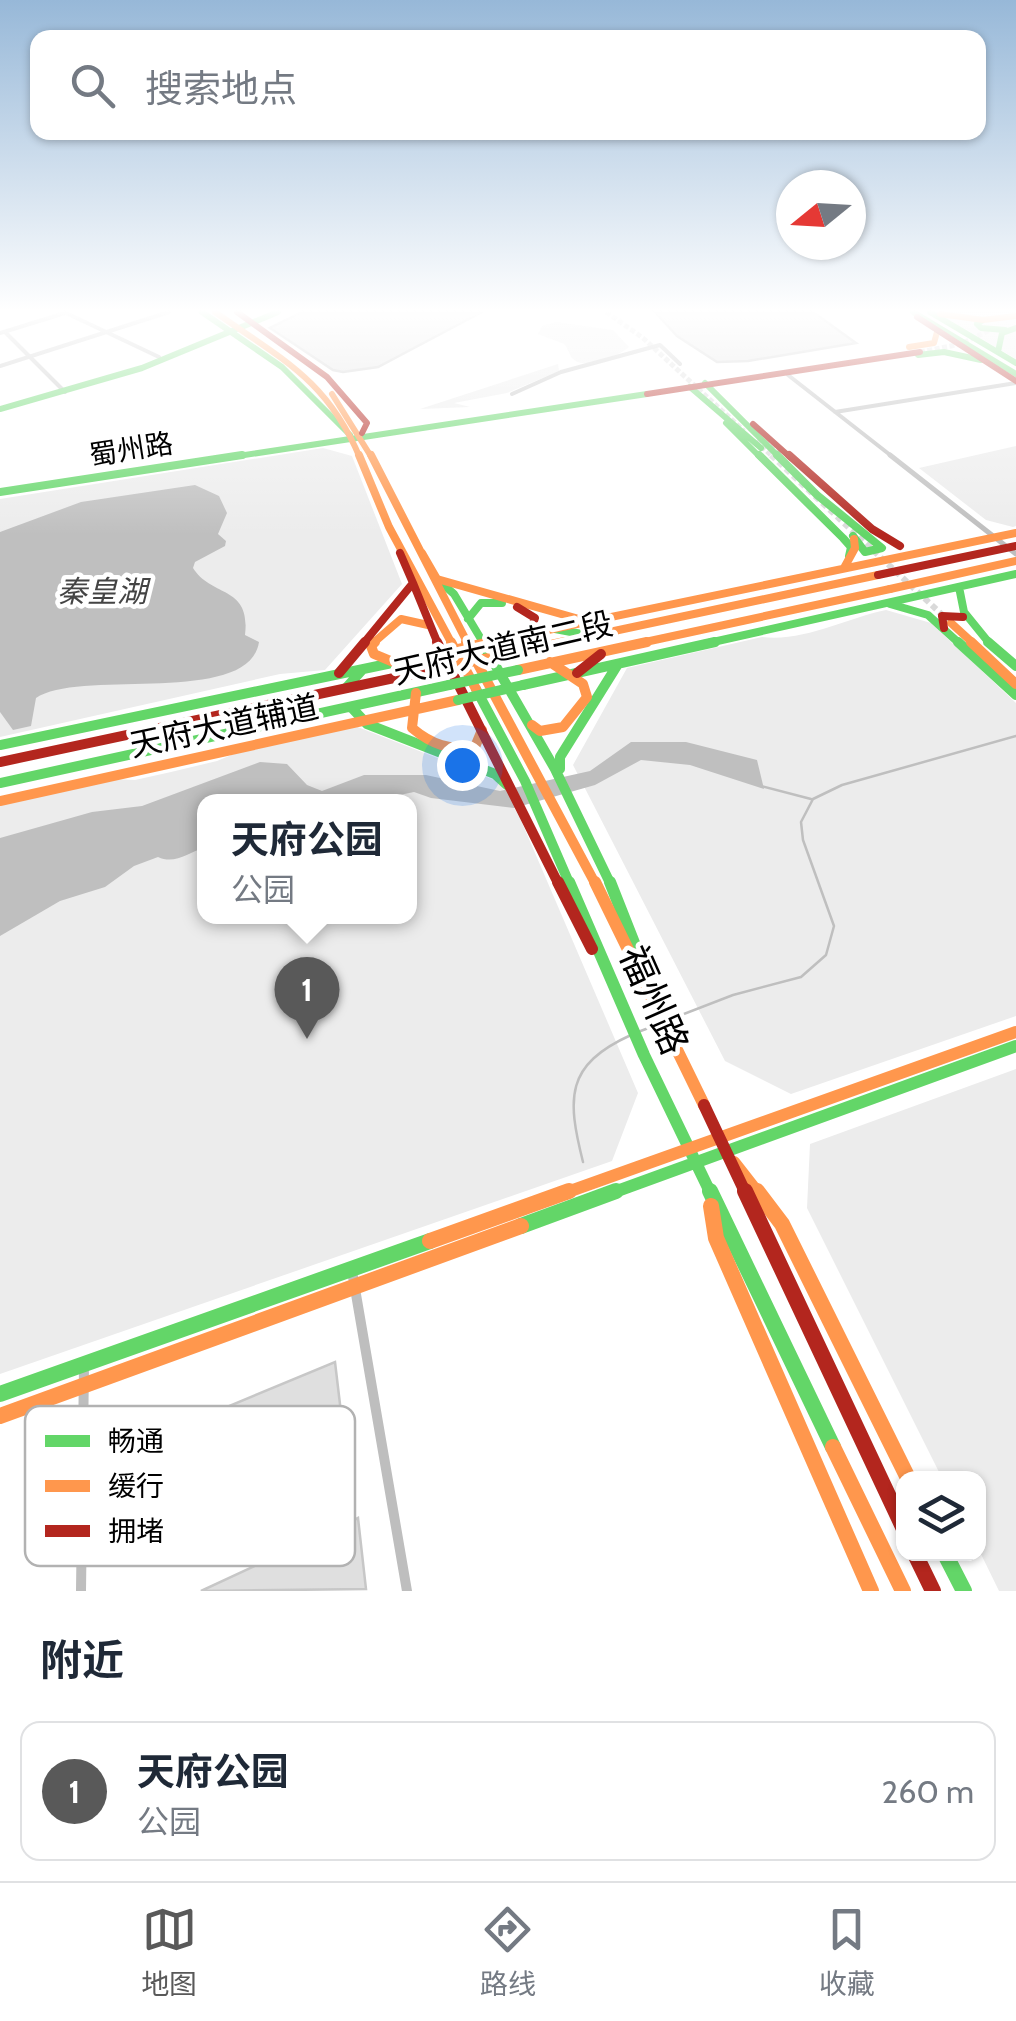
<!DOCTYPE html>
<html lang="zh">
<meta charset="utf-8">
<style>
body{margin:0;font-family:Cabin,"Noto Sans SC",sans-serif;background:#f6f6f7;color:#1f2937}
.controls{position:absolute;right:30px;bottom:30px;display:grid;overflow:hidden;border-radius:20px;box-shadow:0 2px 8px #0004}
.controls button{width:90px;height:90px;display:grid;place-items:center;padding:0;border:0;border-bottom:2px solid #e0e1e3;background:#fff;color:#1f2937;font:50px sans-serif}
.compass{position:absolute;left:776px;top:170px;width:90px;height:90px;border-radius:50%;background:#fff;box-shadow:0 2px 8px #0004;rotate:252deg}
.you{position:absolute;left:462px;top:765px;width:35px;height:35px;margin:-25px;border:8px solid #fff;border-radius:50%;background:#1a73e8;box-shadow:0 0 0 15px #1a73e833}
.badge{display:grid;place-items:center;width:65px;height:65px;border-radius:50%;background:#595959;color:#fff;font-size:32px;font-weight:700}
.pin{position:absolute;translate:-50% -82px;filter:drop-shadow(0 2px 5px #0008)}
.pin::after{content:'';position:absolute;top:52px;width:35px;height:30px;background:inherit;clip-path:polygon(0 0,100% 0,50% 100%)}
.popup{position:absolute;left:197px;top:794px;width:220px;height:130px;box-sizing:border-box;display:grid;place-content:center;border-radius:20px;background:#fff;filter:drop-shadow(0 2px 8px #0005);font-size:32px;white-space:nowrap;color:#747a83}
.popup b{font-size:38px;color:#1f2937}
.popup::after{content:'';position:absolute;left:50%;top:100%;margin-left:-20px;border:20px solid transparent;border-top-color:#fff}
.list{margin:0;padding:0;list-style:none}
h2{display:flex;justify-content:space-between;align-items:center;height:130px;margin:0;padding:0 40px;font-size:42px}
h2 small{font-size:32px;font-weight:400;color:#747a83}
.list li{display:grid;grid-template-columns:65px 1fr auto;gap:30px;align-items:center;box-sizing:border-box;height:140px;margin:0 20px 20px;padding:0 20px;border:2px solid #e0e1e3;border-radius:20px}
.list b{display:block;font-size:38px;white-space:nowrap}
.list p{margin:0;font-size:32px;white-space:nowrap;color:#747a83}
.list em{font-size:32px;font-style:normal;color:#747a83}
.icon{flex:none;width:55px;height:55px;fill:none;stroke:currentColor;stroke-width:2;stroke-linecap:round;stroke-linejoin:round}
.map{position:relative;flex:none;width:1016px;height:1591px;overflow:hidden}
.search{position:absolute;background:#fff;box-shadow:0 2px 8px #0004;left:30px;right:30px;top:30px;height:110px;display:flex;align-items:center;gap:25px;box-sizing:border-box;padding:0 35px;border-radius:20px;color:#747a83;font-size:38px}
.sheet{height:290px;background:#fff}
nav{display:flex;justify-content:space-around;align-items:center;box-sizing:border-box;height:140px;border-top:2px solid #e0e1e3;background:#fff;font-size:28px;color:#747a83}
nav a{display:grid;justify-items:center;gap:5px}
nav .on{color:#595959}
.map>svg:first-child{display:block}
.green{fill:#ececec;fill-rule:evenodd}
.water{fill:#bfbfbf}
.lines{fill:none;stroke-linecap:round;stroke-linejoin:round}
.stream{stroke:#bfbfbf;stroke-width:2.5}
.building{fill:#dfdfdf;stroke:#c7c7c7;stroke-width:2.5}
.secondary-tunnel-far1{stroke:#d9d9d9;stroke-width:5;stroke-dasharray:5 2.5;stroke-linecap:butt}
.secondary-tunnel{stroke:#d9d9d9;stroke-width:6;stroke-dasharray:6 4;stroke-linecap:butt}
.street-far2{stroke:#bebebe;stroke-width:4}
.street-far1{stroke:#bebebe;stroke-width:5}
.street{stroke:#bebebe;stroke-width:10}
.fast-far4{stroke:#63d668;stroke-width:6}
.fast-far3{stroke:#63d668;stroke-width:8}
.fast-far2{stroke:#63d668;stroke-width:10}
.fast-far1{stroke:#63d668;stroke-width:12}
.fast{stroke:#63d668;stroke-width:16}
.slow-far4{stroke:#ff974d;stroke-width:6}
.slow-far3{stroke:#ff974d;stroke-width:8}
.slow-far2{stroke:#ff974d;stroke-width:10}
.slow-far1{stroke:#ff974d;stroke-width:12}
.slow{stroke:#ff974d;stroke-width:16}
.jam-far4{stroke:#b3261e;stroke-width:6}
.jam-far3{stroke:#b3261e;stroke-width:8}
.jam-far2{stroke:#b3261e;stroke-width:10}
.jam-far1{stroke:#b3261e;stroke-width:12}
.jam{stroke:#b3261e;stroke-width:16}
.fast-bridge{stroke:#63d668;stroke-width:10}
.slow-bridge-far1{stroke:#ff974d;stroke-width:8}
.slow-bridge{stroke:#ff974d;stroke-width:10}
.jam-bridge{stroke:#b3261e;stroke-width:8}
.labels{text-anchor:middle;stroke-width:9;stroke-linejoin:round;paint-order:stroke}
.far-street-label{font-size:28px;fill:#000;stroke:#fff}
.far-water-label{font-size:30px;font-style:italic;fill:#444;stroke:#fff}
.street-label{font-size:32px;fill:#000;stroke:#fff}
.near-street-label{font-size:38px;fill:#000;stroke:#fff}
.key{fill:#fff;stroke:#b2b2b2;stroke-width:2.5}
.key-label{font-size:28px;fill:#000}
</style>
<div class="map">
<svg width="1016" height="1591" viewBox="0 0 1016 1591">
<rect width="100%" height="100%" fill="#fff"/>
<!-- green -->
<path class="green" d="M936,312H1016V359Z
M556,322L613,330L629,347C618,356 585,372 572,358C569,354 568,348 564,344L538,334L542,326Z
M558,364L559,371L507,393L454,403L470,407L420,409Z
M1016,446V526L1013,527L986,520L919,468Z
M323,448L352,456L402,584L325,670L280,674L0,737V499Z
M886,610L931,623L1016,703V1016L791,1094L725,1061L573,765L627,668L762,637C805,642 846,618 886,610Z
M355,726L499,782L520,818L638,1093L612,1161L0,1374V805L112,779L135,780L171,772L217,761L241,751ZM204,802H410V916H204Z
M1016,1069V1591H999L979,1550L978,1478H942L807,1208L810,1144Z"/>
<!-- water -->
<path class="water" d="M195,485L219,496L227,513L218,534L226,541L225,546L195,562L193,568C212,598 251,585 245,635L259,642C249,707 80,668 36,698L31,726L13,730L0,712V532L81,502Z
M631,742H686L757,760L764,789L690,765L641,760L595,785L514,808L431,798L414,792L371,801L204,802V848C189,852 175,865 158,857L134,866L105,887L60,901L0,936V838L92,812L142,806L260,762L287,764L307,785L322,791L364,775H426L500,791L590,771Z"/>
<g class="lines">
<!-- stream -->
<path class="stream" d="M761,786L811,799
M671,1019L733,995L801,977L826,955L834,926L803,840L801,822L813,799L842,785L1016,736
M638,1032L659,1024
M583,1162C567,1098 565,1065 631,1035"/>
</g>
<!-- building -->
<path class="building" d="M302,312H482L378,367L343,372L333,370L270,328Z
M655,312H813L856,343L748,361L717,362L677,336Z
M335,1362L349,1480L306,1499L310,1541L358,1518L366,1589L201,1591L295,1547L289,1507L161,1561L157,1436Z"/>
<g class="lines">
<!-- secondary-tunnel-far1 -->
<path class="secondary-tunnel-far1" d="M606,312L643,338L744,431
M920,352L961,344L992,329
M765,440L782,454
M756,441L774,458"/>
<!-- secondary-tunnel -->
<path class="secondary-tunnel" d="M771,455L951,623"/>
<!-- street-far2 -->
<path class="street-far2" d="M64,312L159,357
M5,332L65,392
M0,333L65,313
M0,366L169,312
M788,375L894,458
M512,394L561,372L660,345L680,364
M835,412L1016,383"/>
<!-- street-far1 -->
<path class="street-far1" d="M890,455L1016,554"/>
<!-- street -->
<path class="street" d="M352,1271L407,1591
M81,1591L84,1367"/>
<!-- fast-far4 -->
<path class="fast-far4" d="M202,312L282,367L350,435
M913,312L1016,374
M930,312L1016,363
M983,320L977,324L981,328L1005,330
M998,352L1002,333L1016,328
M918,355L944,352L981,360
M705,383L780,458
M690,387L761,448
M0,409L142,368L278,312
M726,423L761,458
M225,458L647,394"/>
<!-- fast-far3 -->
<path class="fast-far3" d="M759,455L843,538L851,547L849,556
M777,455L817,495L882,548L865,552L853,536
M0,492L242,455
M437,579L454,594L484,644
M959,587L964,612L990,644
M890,604L928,615L960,644
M468,619L481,603H502
M555,629L587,635
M704,644L1016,574"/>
<!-- fast-far2 -->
<path class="fast-far2" d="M482,642L555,769L611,885
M958,642L1016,695
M988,642L1016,666
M523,685L715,642
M346,688L363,669
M476,689L525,781L570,885
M351,707L367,724L495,774L507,785
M0,745L435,654
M560,769V757L618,664
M0,783L449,685"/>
<!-- fast-far1 -->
<path class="fast-far1" d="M569,882L644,1055L711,1194
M610,882L638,953
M609,1194L1016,1046"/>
<!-- fast -->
<path class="fast" d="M710,1191L833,1447
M521,1226L616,1191
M0,1394L430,1241
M945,1554L964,1591"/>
<!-- slow-far4 -->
<path class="slow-far4" d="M215,312C281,359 327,379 360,458
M940,314L983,320L1016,316
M909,347L934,343L937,332
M332,394L372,458"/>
<!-- slow-far3 -->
<path class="slow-far3" d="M359,455L389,527L452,644
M371,455L468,644
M422,553L437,579L586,621
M844,568L855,548L854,539
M951,623L974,644
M500,640L1016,533
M372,644L401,619L428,625
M553,644L878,575
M636,644L890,589"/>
<!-- slow-far2 -->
<path class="slow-far2" d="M375,642L371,646L374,654L417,672
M451,642L476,689
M466,642L596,885
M971,642L1016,684
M508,654L565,642
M518,670L647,642
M416,693L412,728C431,744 450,751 475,747L482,730
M532,725L540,731L563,727L587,697L583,684L550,662
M0,801L458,700"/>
<!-- slow-far1 -->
<path class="slow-far1" d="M595,882L704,1105
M734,1162L759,1194
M562,1194L1016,1032"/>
<!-- slow -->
<path class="slow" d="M757,1191L782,1224L908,1478
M711,1206L716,1238L871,1591
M430,1241L569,1191
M0,1416L521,1226
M833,1447L903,1591"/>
<!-- jam-far4 -->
<path class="jam-far4" d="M237,312L327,377L367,423L362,433
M917,317L1016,381
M647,394L920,352
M753,424L791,458"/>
<!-- jam-far3 -->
<path class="jam-far3" d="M789,455L872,529L900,546
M413,583L438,644
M517,607L535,618L526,644
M944,628L942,616L963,617
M363,644L413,583L400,553"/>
<!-- jam-far2 -->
<path class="jam-far2" d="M437,642L559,885
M524,651L527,642
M339,673L365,642
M577,673L601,654
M0,762L441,668"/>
<!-- jam-far1 -->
<path class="jam-far1" d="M558,882L592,949
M704,1105L746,1194"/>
<!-- jam -->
<path class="jam" d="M745,1191L904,1529
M915,1554L933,1591"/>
<!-- fast-bridge -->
<path class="fast-bridge" d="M449,685L518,670
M458,700L523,685"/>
<!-- slow-bridge-far1 -->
<path class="slow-bridge-far1" d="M890,589L1016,561
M480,644L500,640"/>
<!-- slow-bridge -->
<path class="slow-bridge" d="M435,654L491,642
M441,668L508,654"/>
<!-- jam-bridge -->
<path class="jam-bridge" d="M878,575L1016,546"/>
</g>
<!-- sky -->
<linearGradient id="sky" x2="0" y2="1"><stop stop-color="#97b8d8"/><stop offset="0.58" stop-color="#fff"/><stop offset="1" stop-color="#fff" stop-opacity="0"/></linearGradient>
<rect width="1016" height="535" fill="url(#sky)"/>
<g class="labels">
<!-- far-street labels -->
<g class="far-street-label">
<text transform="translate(131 449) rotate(-9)" y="10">蜀州路</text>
</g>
<!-- far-water labels -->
<g class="far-water-label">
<text x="102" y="602">秦皇湖</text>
</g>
<!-- street labels -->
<g class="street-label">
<text transform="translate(503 648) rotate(-13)" y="11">天府大道南二段</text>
<text transform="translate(224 726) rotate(-12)" y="11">天府大道辅道</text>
</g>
<!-- near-street labels -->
<g class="near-street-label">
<text transform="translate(654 1000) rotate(66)" y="13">福州路</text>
</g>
</g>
<!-- legend -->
<rect x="25" y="1406" width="330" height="160" rx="15" class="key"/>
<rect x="45" y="1435" width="45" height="12" fill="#63d668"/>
<rect x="45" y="1480" width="45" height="12" fill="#ff974d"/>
<rect x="45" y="1525" width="45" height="12" fill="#b3261e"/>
<g class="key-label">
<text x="108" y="1451">畅通</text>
<text x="108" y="1496">缓行</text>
<text x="108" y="1541">拥堵</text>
</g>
</svg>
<div class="controls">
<button><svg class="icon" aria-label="layers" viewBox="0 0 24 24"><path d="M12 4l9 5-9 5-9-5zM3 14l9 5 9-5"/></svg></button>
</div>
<svg class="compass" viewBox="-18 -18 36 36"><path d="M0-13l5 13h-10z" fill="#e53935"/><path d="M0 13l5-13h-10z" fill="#747a83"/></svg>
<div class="you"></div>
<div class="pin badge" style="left:307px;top:1039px">1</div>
<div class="popup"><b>天府公园</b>公园</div>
<div class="search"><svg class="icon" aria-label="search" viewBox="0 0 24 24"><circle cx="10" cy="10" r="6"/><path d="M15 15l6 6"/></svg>搜索地点</div>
</div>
<section class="sheet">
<h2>附近<small></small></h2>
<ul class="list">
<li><span class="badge">1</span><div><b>天府公园</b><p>公园</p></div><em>260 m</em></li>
</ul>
</section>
<nav>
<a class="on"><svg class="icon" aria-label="map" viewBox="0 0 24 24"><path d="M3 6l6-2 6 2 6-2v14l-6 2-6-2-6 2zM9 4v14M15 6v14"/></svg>地图</a>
<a><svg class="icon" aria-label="directions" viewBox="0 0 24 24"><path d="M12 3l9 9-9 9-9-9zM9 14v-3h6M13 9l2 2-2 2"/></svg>路线</a>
<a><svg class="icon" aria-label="saved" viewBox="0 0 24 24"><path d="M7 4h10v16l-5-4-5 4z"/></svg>收藏</a>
</nav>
